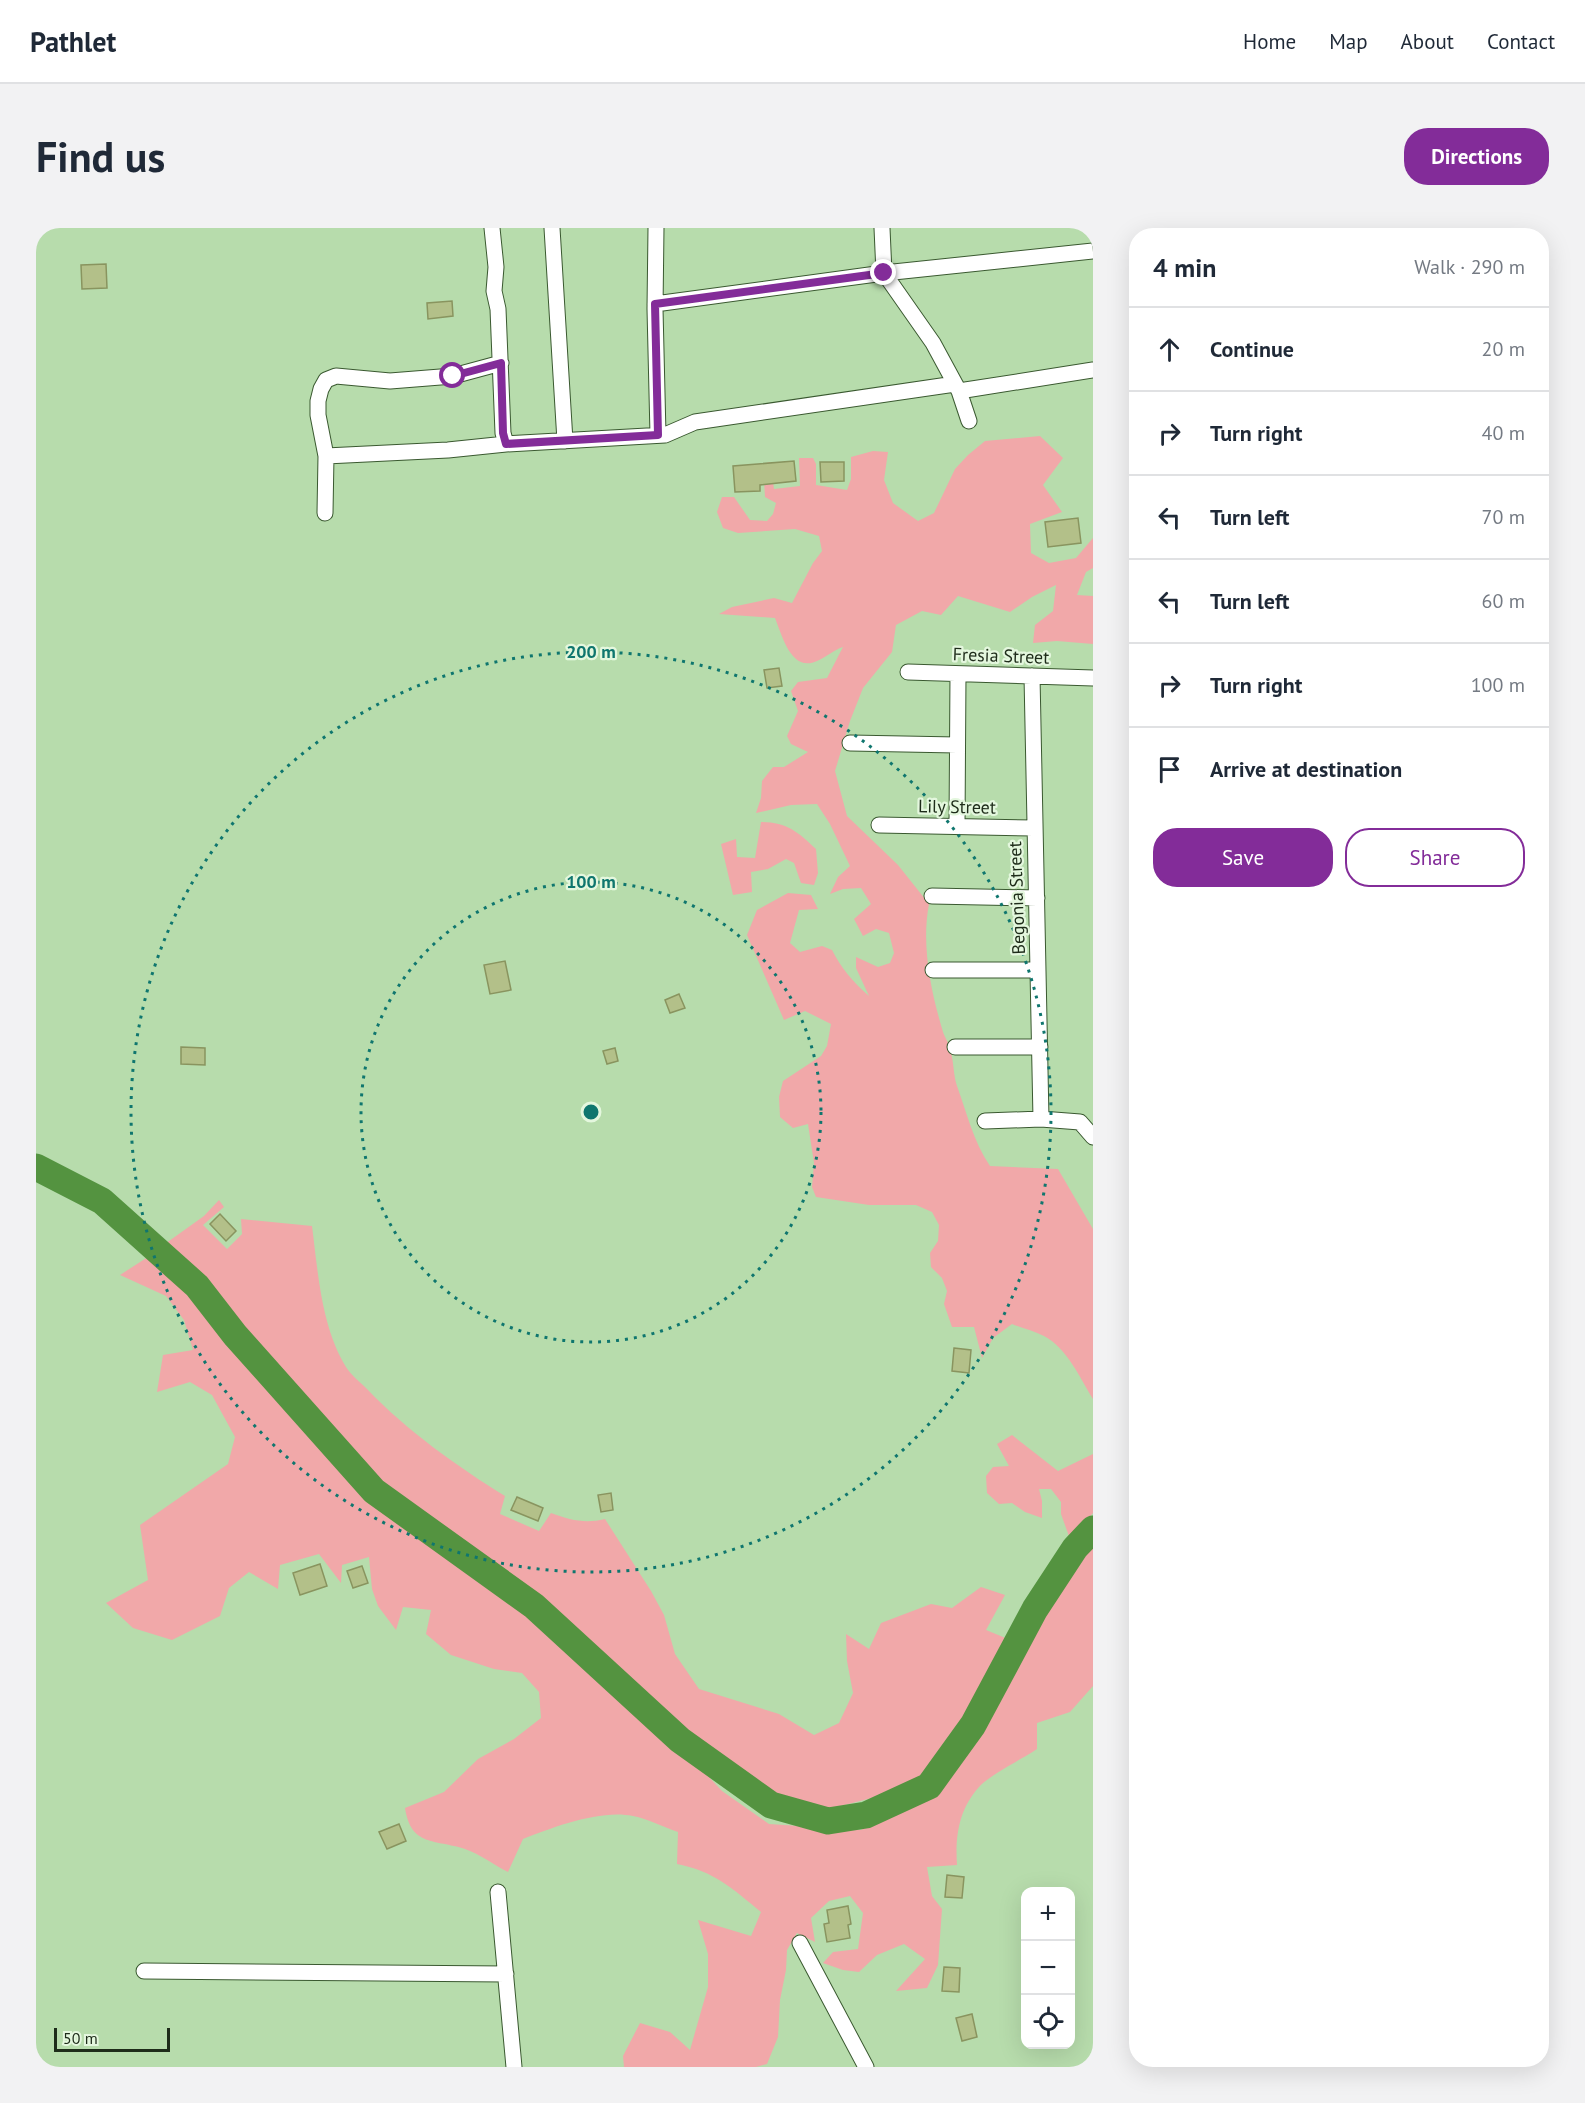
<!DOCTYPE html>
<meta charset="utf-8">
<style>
body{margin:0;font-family:"PT Sans",sans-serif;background:#f2f2f3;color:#1f2937}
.controls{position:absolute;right:18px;bottom:18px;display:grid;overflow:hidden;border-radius:12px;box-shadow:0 6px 24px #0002}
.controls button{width:54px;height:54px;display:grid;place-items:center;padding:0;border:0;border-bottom:2px solid #e0e1e3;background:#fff;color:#1f2937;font:30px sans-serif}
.scale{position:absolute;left:18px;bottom:15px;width:116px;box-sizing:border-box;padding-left:6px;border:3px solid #1e2c1a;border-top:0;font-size:16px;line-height:21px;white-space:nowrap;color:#1e2c1a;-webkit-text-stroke:4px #e4f7de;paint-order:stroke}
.stop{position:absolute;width:18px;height:18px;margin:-14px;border:4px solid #832c99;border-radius:50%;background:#fff}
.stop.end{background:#832c99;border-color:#fff;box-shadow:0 2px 6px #0008}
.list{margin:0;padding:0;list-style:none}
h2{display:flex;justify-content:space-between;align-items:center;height:78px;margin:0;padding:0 24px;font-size:26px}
h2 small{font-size:20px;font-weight:400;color:#747a83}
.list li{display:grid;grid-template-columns:39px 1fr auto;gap:18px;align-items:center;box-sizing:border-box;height:84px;padding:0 24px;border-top:2px solid #e0e1e3}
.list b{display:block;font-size:22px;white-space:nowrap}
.list em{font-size:20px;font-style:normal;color:#747a83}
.actions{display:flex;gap:12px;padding:18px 24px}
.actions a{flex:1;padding:14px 0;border:2px solid #832c99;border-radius:24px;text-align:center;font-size:21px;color:#832c99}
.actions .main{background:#832c99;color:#fff}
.icon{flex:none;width:33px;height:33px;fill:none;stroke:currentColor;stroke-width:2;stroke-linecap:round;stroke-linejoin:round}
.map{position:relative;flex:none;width:1057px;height:1839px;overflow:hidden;border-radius:24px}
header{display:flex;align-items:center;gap:36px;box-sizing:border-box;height:84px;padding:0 30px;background:#fff;border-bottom:2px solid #e0e1e3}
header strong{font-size:28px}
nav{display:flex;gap:33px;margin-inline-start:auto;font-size:21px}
.intro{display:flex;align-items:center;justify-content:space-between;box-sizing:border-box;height:144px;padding:0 36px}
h1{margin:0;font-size:42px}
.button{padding:15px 27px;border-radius:24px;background:#832c99;color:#fff;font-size:21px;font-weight:700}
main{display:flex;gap:36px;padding:0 36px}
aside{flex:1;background:#fff;border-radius:24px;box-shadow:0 6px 24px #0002}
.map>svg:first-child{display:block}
.green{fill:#f1a8a9}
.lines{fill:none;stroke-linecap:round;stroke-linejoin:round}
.river{stroke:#549340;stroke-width:27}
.building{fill:#b3c089;stroke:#89945f;stroke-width:1.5}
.street-casing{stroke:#3a5930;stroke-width:17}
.street{stroke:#fff;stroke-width:15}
.route{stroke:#832c99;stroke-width:8}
.ring{fill:none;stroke:#0f766e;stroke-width:3;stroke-dasharray:3 6}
.labels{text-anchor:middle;stroke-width:4.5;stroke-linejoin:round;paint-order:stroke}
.street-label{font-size:18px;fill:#1e2c1a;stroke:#e4f7de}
.centre{fill:#0f766e;stroke:#e4f7de;stroke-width:3}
.ring-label{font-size:18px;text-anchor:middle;font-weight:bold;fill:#0f766e;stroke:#e4f7de;stroke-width:4.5;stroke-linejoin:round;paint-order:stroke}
</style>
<header>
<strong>Pathlet</strong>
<nav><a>Home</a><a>Map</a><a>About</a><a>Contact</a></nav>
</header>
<div class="intro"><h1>Find us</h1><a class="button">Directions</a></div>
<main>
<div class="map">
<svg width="1057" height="1839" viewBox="0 0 1057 1839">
<rect width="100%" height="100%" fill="#b7dcac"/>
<!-- green -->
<path class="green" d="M1004,208L1027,230L1007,257L1026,284L994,296L995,325L1013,335L1040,330L1057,310V340L1050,344L1041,367L1057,368V416L1021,413L997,415L999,397L1017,383L1020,357L996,369L974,384L922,368L905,387L886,383L860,397L856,424L827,460L814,493L799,543L811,588L862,637L893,676C885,717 895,764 907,804C909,810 913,815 914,821C918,833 917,846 921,858C931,885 937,913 954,938L1022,941L1057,1001V1171C1044,1150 1031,1120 1008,1108C998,1103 986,1100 976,1096L957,1110L946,1130L938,1099H916L908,1076L911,1063L906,1050L895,1039L894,1025L902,1013L903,997L896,984L880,977H833L780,969L776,959L778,935L772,896L757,900L744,889L743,869L747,853L785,828L791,818L795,796L769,783L748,792L711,707L721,682L752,665L775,667L782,681L763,682L754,715L764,724L786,718L796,722C805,740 817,754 833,768L820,740V729L842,739L854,735L858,725L853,705L840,701L827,708L818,691L835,676L825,660L807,661L794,666L802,649L814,638L794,596L781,576L755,577L720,585L725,570L726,553L737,539H748L772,524L755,516L751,508L762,483L755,463L762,454L791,450L807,419C797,422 791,429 781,433C755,445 746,407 739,390L683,386L696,379L738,370L756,375L777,335L786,323L783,308L759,301L702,305L687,300L681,284L686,269H698L714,292L731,293L737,286L740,275L729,269L727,236L734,234L738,261L764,258L763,230H777L780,236V257L811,262L815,251V229L837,223L852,224L848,252L857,275L882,293L898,285L919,241L932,227L949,213Z
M725,594C751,594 762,604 780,621L782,645L778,657L765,655L758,635L750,631L732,641L715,644L716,664L697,667L685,616L700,611L701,629L719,630Z
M183,972L188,979L167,997L191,1021L206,1006L205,991L276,998C282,1044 285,1098 310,1139C315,1147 325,1155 332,1162C370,1202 422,1239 469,1268L464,1286L503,1303L515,1285C534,1292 549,1296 569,1291L615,1363L628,1387L639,1426L663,1461L743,1486L778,1507L803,1495L817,1465L811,1433L810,1406L833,1421L845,1395L895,1376L916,1380L945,1359L969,1367L950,1402L972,1411L937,1485L897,1540L863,1563L785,1583L741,1572L647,1503L615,1471L545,1408L487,1359L334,1248L192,1085L126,1018L168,988Z
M118,1025L144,1047L203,1118L333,1265L406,1316L505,1391L644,1518L686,1563L733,1596L825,1602L844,1589L883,1575L906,1554L933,1520L986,1426L1004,1390L1042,1328L1057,1312V1458L1034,1484L1001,1495V1521C988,1530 952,1548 943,1559C923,1581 919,1608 921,1637L891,1639L896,1668L906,1681L902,1737L891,1760L860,1763L889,1731L868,1716L841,1727L823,1744L807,1742L787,1735L797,1724L822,1721L827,1685L814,1668L793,1673L775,1690L779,1714L761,1705L751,1722L750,1742L744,1772L742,1809L731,1836L720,1839H588L587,1828L604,1795L634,1804L654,1822L672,1759V1726L662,1692L715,1708L725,1684C697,1661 678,1643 641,1636L642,1604C627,1599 612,1591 597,1588C565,1581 517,1599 487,1611L472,1644C458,1637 444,1626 429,1621C399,1611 375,1619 369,1580L408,1564L442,1531L478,1511L505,1490L503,1464L486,1445L458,1441L415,1427L390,1406L395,1382L367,1379L360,1402L342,1378L336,1361L333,1329L306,1337L305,1355L283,1326L244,1337L242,1361L213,1344L193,1360L184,1388L136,1412L97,1400L70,1375L112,1352L104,1297L192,1236L199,1209L176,1167L154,1154L121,1164L127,1127L157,1122L148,1092L130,1068L84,1047Z
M976,1207L1022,1243L1057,1226V1285L1034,1311L1025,1286V1274L1015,1261H1003L1006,1273V1290L989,1284L976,1275L963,1276L951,1265L950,1248L957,1239L973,1238L961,1216Z"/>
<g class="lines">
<!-- river -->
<path class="river" d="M0,939L66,973L161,1058L199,1107L338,1263L498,1378L644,1512L735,1577L792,1593L830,1587L893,1558L937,1497L999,1381L1039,1320L1057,1301"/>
</g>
<!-- building -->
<path class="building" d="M70,36L71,60L46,61L45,37Z
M416,73L417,88L392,91L391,75Z
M758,233L760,253L724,257V263L699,264L697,238Z
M784,234H808V253L785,254Z
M1042,290L1045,315L1012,319L1009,294Z
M743,440L746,458L731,460L728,442Z
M469,733L475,762L454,766L448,737Z
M643,766L649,780L634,785L629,772Z
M145,819L169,820V837L145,836Z
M579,820L582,833L571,836L567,823Z
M184,986L200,1003L190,1013L174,996Z
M918,1120L935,1122L933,1145L916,1143Z
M575,1265L577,1282L565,1284L562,1267Z
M481,1269L507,1280L502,1293L475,1282Z
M284,1336L291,1358L264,1367L257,1345Z
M326,1338L332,1355L317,1360L311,1343Z
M363,1596L370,1613L351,1621L343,1604Z
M911,1647L928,1649L926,1670L909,1669Z
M812,1678L815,1696L812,1697L814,1710L791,1714L788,1696L793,1695L791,1682Z
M908,1739L924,1740L923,1764L906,1763Z
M936,1786L941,1809L926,1813L920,1790Z"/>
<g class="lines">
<!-- street casing -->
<g class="street-casing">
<path id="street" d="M456,0L460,39L458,63L462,81L467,205L470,216L629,207L659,194L919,156
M516,0L529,213
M620,0L619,81L622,207
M846,0L848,45L897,115L923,163L933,193
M619,76L848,45L1057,23
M923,163L1057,142
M290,228L412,222L470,216
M289,285L290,228L282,187V173L285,161L290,152L300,148L354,153L417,148L465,135
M872,444L1057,450
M996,448L1005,891
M814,515L921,517
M843,597L998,600
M921,598L922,446
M896,668L1001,670
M897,742H1002
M919,819H1004
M949,893L1005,891L1044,894L1057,909
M462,1664L478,1839
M764,1715L830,1839
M108,1743L470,1746"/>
</g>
<!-- street -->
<use href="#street" class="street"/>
</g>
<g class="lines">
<!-- route -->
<path class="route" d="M417,148L465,135L467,205L470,216L622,207L619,76L848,45"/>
</g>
<!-- distance rings -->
<g class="ring">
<circle cx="555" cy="884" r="230"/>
<circle cx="555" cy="884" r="460"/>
</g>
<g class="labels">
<!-- street labels -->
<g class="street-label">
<text transform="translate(965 428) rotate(2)" y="6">Fresia Street</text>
<text transform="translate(921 579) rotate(1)" y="6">Lily Street</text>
<text transform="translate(981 670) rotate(-92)" y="6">Begonia Street</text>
</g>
</g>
<circle cx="555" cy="884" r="9" class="centre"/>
<g class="ring-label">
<text x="555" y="430">200 m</text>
<text x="555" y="660">100 m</text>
</g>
</svg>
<div class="controls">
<button>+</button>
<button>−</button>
<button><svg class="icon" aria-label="locate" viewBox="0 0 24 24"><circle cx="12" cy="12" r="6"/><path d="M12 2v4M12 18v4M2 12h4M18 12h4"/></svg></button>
</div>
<div class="scale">50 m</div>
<div class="stop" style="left:417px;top:148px"></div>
<div class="stop end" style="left:848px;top:45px"></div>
</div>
<aside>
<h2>4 min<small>Walk · 290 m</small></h2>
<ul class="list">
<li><svg class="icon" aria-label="ahead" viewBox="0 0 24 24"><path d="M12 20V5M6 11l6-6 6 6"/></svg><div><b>Continue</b></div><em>20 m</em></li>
<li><svg class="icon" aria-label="right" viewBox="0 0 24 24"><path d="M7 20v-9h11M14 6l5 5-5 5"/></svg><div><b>Turn right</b></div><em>40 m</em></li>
<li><svg class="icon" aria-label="left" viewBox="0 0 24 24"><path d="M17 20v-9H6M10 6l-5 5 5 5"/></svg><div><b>Turn left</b></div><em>70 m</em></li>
<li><svg class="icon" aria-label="left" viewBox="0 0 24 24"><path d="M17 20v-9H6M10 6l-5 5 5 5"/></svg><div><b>Turn left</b></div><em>60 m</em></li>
<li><svg class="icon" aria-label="right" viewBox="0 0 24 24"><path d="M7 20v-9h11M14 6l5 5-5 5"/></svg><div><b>Turn right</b></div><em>100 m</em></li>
<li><svg class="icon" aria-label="arrive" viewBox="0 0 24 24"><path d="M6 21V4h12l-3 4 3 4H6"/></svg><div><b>Arrive at destination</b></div></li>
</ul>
<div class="actions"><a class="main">Save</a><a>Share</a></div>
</aside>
</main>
